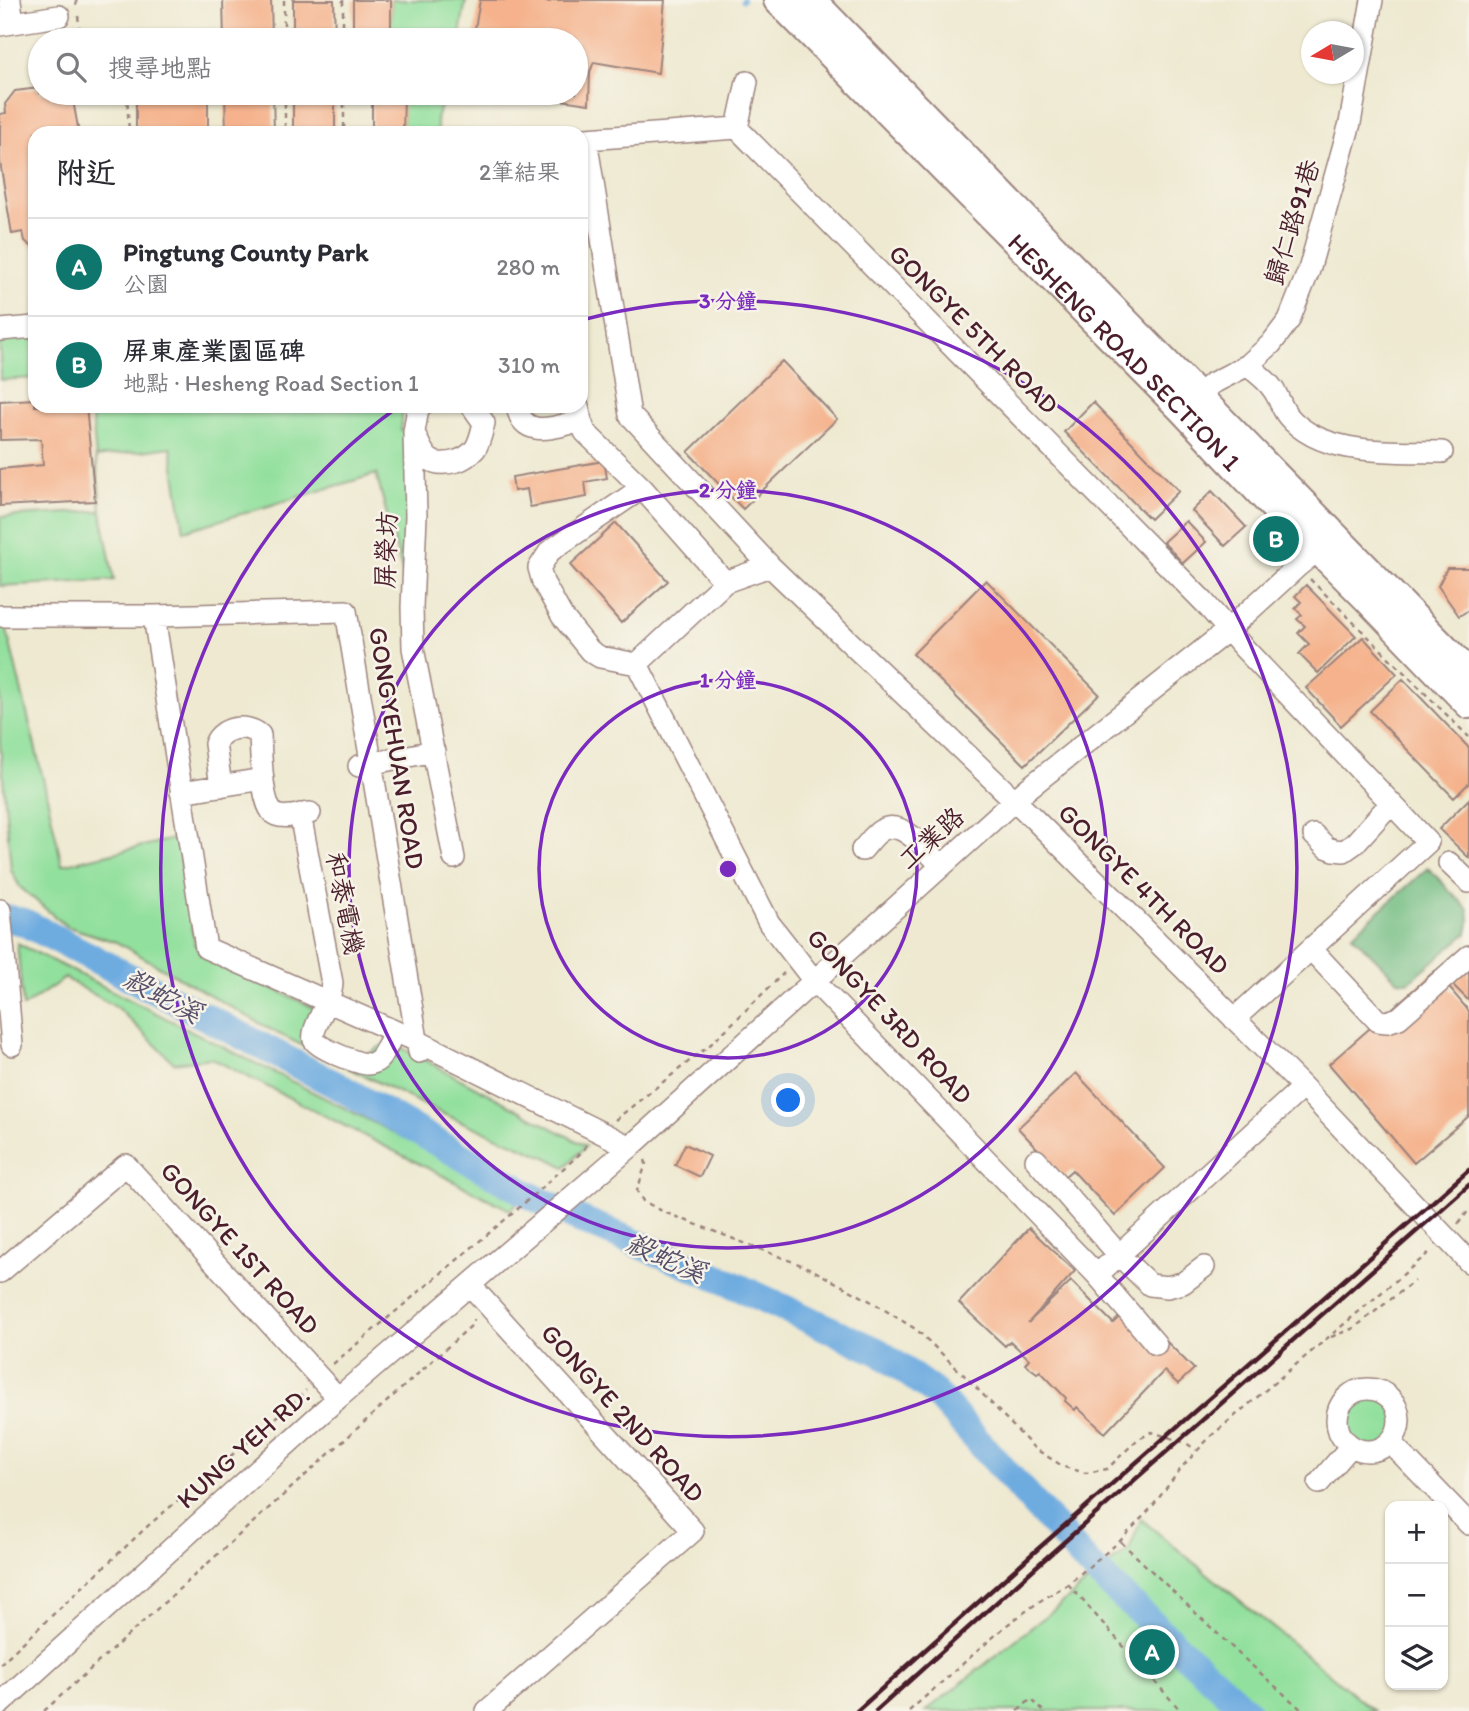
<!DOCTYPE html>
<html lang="zh-TW">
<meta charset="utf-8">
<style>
body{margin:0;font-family:Itim,"LXGW WenKai TC",sans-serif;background:#f2f2f3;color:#2b2b33}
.controls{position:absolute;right:21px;bottom:21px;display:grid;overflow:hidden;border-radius:14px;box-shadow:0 2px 5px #0004}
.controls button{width:63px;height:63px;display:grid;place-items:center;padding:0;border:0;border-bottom:2px solid #e1e1e2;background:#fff;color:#2b2b33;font:35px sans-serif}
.compass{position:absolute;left:1301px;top:21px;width:63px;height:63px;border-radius:50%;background:#fff;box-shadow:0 2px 5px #0004;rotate:260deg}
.you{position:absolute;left:789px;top:1101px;width:24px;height:24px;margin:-18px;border:5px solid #fff;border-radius:50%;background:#1a73e8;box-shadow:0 0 0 10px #1a73e833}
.badge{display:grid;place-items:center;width:46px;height:46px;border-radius:50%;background:#0f766e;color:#fff;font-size:23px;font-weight:700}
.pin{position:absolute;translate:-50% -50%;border:4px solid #fff;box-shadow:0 2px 7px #0006}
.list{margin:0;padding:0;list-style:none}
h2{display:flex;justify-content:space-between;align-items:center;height:91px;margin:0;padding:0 28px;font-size:30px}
h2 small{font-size:23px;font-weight:400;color:#7c7c81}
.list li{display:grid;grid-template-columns:46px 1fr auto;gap:21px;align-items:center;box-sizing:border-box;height:98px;padding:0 28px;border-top:2px solid #e1e1e2}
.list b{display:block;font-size:26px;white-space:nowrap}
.list p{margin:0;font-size:23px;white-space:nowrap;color:#7c7c81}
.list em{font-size:23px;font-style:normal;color:#7c7c81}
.icon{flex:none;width:38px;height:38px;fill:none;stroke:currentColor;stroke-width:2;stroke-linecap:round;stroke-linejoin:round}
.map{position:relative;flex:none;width:1469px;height:1711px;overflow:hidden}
.search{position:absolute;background:#fff;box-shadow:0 2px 5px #0004;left:28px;top:28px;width:560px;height:77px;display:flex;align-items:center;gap:18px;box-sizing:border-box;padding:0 24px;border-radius:38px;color:#7c7c81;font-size:26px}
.panel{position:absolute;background:#fff;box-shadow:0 2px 5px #0004;left:28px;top:126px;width:560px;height:287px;border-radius:21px}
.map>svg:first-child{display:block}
.green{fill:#92e09d;stroke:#6e8064;stroke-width:2}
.forest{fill:#75be84;stroke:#606e58;stroke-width:2}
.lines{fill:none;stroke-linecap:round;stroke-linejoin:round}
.stream{stroke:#6eace0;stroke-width:4.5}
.river{stroke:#6eace0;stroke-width:28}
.building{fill:#f5b28c}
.minor-casing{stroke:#9c847e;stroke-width:24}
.major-casing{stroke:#9c847e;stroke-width:32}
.path{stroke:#9c847e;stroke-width:2.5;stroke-dasharray:5 5;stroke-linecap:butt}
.minor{stroke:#fff;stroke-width:21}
.major{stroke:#fff;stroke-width:28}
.rail{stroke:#4a1f2b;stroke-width:4.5}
.ring{fill:none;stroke:#7b2cbf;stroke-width:3.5}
.labels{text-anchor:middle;stroke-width:5;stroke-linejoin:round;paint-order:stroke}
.street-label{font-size:26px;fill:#4a1f2b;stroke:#f7f3e8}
.water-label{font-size:28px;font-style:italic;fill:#57506a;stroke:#f7f3e8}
.centre{fill:#7b2cbf;stroke:#f7f3e8;stroke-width:3.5}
.ring-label{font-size:21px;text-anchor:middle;font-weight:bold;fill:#7b2cbf;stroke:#f7f3e8;stroke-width:5;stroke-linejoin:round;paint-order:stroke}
</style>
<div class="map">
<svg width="1469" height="1711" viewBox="0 0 1469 1711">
<rect width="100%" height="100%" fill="#f7f3e8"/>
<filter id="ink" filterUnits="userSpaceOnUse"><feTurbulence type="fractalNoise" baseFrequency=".0143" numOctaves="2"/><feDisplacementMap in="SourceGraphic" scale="14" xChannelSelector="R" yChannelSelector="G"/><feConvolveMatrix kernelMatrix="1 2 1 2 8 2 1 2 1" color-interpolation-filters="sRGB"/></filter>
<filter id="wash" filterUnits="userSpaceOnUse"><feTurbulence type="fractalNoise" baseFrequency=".00686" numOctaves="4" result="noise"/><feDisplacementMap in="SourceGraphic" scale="28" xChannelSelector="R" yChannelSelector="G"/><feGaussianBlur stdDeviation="1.57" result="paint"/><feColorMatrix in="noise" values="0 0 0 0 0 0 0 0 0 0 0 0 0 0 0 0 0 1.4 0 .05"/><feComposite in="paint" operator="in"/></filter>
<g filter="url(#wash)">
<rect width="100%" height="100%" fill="#eee9d0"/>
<!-- green -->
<path class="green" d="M391,0H466L459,40H391Z
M403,93H447L436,118L438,133H403Z
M35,327V378L0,380V330Z
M91,406H403L401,430L414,432L412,607L376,474L184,531L171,447L96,457L101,511L114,580L0,586V517L101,511Z
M0,627H6L45,787L62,865L177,838L194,940L196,947L206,957L323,1012L314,1031L356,1062L389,1041L586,1146L565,1167L548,1158L441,1113L277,1033L116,942L66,926L20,887L11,870L0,744Z
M17,943L523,1198L510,1210L211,1058L174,1063L119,1009L65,978L23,1007Z
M1337 1420a31 31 0 1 1 62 0a31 31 0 1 1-62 0Z
M1141,1519L1374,1711H926L1075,1593L1097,1573L1129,1550Z"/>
<!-- forest -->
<path class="forest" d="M1428,868L1468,909L1469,922L1467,933L1417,975L1408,982L1398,981L1352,935Z"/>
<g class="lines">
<!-- stream -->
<path class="stream" d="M742,1L743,0"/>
<!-- river -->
<path class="river" d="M0,917L24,922L340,1087L531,1196L572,1216L732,1284L879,1352L934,1392L1090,1566L1247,1711"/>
</g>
<g id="blocks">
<!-- building -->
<path class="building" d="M223,0H271L272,40H224Z
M293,0H334L335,40H293Z
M353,0H391V40H353Z
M480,0H534L550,2L551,0H665L658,73L594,62L590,72L589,104L519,94V93H576V40H473Z
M40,88V93H57L63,97L72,95L79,133H35V249L25,241L23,232L12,234L0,162V114L6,113L5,104L15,91Z
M136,93H208V133H136Z
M225,93H273L274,133H226Z
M293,93H335V133H293Z
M372,94L404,95L403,133H372Z
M782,361L837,419L743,509L688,452Z
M35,399V406H86L95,501L0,506V469L43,465L41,439L0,440V401Z
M1093,402L1179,491L1150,519L1064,432Z
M604,461L607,478L585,482L587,497L530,507L527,489L514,491L512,477Z
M1212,491L1246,527L1225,546L1192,511Z
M1186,521L1206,542L1183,563L1163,542Z
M616,523L668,581L621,623L570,565Z
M1447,568H1469V610L1459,616L1438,586Z
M986,580L1099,694L1025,765L913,654Z
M1306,585L1356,636L1318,673L1299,654L1309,644L1298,633L1305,626L1297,619L1302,615L1295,608L1301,602L1295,596Z
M1363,637L1397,674L1341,726L1306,688Z
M1403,679L1469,748V783L1454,798L1370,711Z
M1469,799V858L1439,829Z
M1469,957V1001L1447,979Z
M1435,971L1469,1011V1116L1414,1163L1329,1064Z
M1076,1073L1165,1168L1115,1216L1072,1170L1064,1177L1018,1128Z
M685,1144L710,1156L700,1177L675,1165Z
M1029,1228L1075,1271L1028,1323L1071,1281L1113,1323L1131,1306L1194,1369L1178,1384L1164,1371L1105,1433L1077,1407L1075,1410L1065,1401L1066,1398L1040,1371L1037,1373L1025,1364L1029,1359L1010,1341L1005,1346L959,1303Z"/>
</g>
</g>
<g filter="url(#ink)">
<use href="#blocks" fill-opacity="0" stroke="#9c847e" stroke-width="2"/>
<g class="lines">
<!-- minor casing -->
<g class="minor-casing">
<path id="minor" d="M10,0L13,23
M0,25L59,16
M737,128L747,82
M0,330L35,327
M1248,365C1256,373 1266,379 1272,388C1279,396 1281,408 1288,416C1322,457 1394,451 1442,452
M421,406L418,408L414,432L416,516L412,607L413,648L454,858
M517,406C523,441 556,426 581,421
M578,406L581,421L585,432L642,488L725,582
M1187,406L1211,384L1248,365L1271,344L1289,320L1309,270L1350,123L1372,0
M416,437C425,459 431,468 457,461C463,459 471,454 475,449C480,442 482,431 484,423L472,406
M770,566L725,582L637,664L769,923L815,982L1097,1275L1303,1087
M0,616H154L346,611L419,1052
M154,616L206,948L417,1041L630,1147
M637,664L600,657L590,651L562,616L543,582L539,568L550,551L642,488
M359,766L434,751
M221,786L215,744C221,727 247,723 260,735C261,751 261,810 276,815C286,819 300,814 310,813
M181,792L263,779
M300,814L332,983C332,1000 310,1029 314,1040C317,1048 359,1064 368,1064C371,1064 376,1062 378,1060C385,1054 390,1040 394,1031
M1314,835L1326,847L1334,850L1344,851L1354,844L1391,803
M862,850C868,844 874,834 882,830C903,818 928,853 942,866
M1449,863L1469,882
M0,910L12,1045
M1311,949L1378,1021L1387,1022L1399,1018L1469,956
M1234,1019L1428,842L1242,646L1204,602L737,128L586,139L630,415L770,566L1033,818L1303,1087L1469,1262
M1036,1160L1119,1255L1150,1285L1167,1287L1183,1283L1204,1267
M0,1272L126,1165L338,1398
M1097,1275L1156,1344
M470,1285L693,1531L487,1711
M1337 1420a31 31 0 1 1 62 0a31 31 0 1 1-62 0Z
M1390,1442L1469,1524
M1319,1483L1351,1446
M0,1704L338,1398L630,1147L1026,790L1228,630L1298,566L1328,542"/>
</g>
<!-- major casing -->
<g class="major-casing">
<g id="major">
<path id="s1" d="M778,0L1183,410L1291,525L1319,550L1366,597L1469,704"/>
<path d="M811,0L1469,674"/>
</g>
</g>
<!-- path -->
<path class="path" d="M76,0L77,9
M284,0V40
M343,0V40
M78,16L81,40
M127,93L129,133
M285,93V133
M344,93V133
M1310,579L1469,737
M615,1120L711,1044L784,973
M645,1160L646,1163L637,1191L643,1201L664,1212L809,1268L872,1302L917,1330L968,1379L1034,1448L1064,1467L1086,1473L1107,1469L1137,1440L1152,1432L1186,1443L1196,1450
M1458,1224L1469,1210
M1331,1337L1354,1328L1414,1281
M333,1364L513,1213L583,1151L587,1144
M1121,1542L1239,1654L1303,1711
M1068,1584L1181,1711
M0,1664L150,1524L297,1400L306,1390
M44,1711L473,1324L474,1319
M909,1711L1007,1625L1040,1601L1068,1584L1120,1541L1152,1507L1182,1467L1211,1436L1431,1251
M1018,1711L1031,1699L1043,1711"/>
<!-- minor -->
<use href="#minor" class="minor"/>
<!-- major -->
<use href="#major" class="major"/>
<!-- rail -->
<path class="rail" d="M857,1711L1031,1555L1469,1170
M876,1711L1038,1565L1469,1185"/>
</g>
</g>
<!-- distance rings -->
<g class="ring">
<circle cx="728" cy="869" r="189"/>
<circle cx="728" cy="869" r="379"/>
<path d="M586 319A568 568 0 1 1 398 407"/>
</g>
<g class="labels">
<!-- street labels -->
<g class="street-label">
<text transform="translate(1292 222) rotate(-73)" y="9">歸仁路91巷</text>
<text transform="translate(974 329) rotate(45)" y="9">GONGYE 5TH ROAD</text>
<text dy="9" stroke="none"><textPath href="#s1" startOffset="494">HESHENG ROAD SECTION 1</textPath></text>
<text transform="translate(386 550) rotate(-88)" y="9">屏榮坊</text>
<text transform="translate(397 748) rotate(81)" y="9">GONGYEHUAN ROAD</text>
<text transform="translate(931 838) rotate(-42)" y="9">工業路</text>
<text transform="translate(1144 889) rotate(45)" y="9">GONGYE 4TH ROAD</text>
<text transform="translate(345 903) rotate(79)" y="9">和泰電機</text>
<text transform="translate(890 1016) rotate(47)" y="9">GONGYE 3RD ROAD</text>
<text transform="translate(240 1248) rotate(48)" y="9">GONGYE 1ST ROAD</text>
<text transform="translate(623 1413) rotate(48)" y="9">GONGYE 2ND ROAD</text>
<text transform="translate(243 1447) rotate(-42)" y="9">KUNG YEH RD.</text>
</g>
<!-- water labels -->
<g class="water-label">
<text transform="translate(163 995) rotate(28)" y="10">殺蛇溪</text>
<text transform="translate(666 1257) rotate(24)" y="10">殺蛇溪</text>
</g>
</g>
<circle cx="728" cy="869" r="10" class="centre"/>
<g class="ring-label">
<text x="728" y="308">3 分鐘</text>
<text x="728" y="497">2 分鐘</text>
<text x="728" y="687">1 分鐘</text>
</g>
</svg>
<div class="controls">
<button>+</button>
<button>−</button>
<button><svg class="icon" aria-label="layers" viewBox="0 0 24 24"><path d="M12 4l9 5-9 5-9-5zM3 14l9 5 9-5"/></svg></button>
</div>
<svg class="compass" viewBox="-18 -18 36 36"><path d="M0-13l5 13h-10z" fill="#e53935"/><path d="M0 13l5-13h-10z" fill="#7c7c81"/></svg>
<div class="you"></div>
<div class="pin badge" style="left:1152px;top:1652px">A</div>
<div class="pin badge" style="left:1276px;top:539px">B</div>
<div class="search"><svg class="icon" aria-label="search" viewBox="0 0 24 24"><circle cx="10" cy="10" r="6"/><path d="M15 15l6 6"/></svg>搜尋地點</div>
<section class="panel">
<h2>附近<small>2筆結果</small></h2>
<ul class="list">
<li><span class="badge">A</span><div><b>Pingtung County Park</b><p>公園</p></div><em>280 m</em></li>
<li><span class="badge">B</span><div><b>屏東產業園區碑</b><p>地點 · Hesheng Road Section 1</p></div><em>310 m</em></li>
</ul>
</section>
</div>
